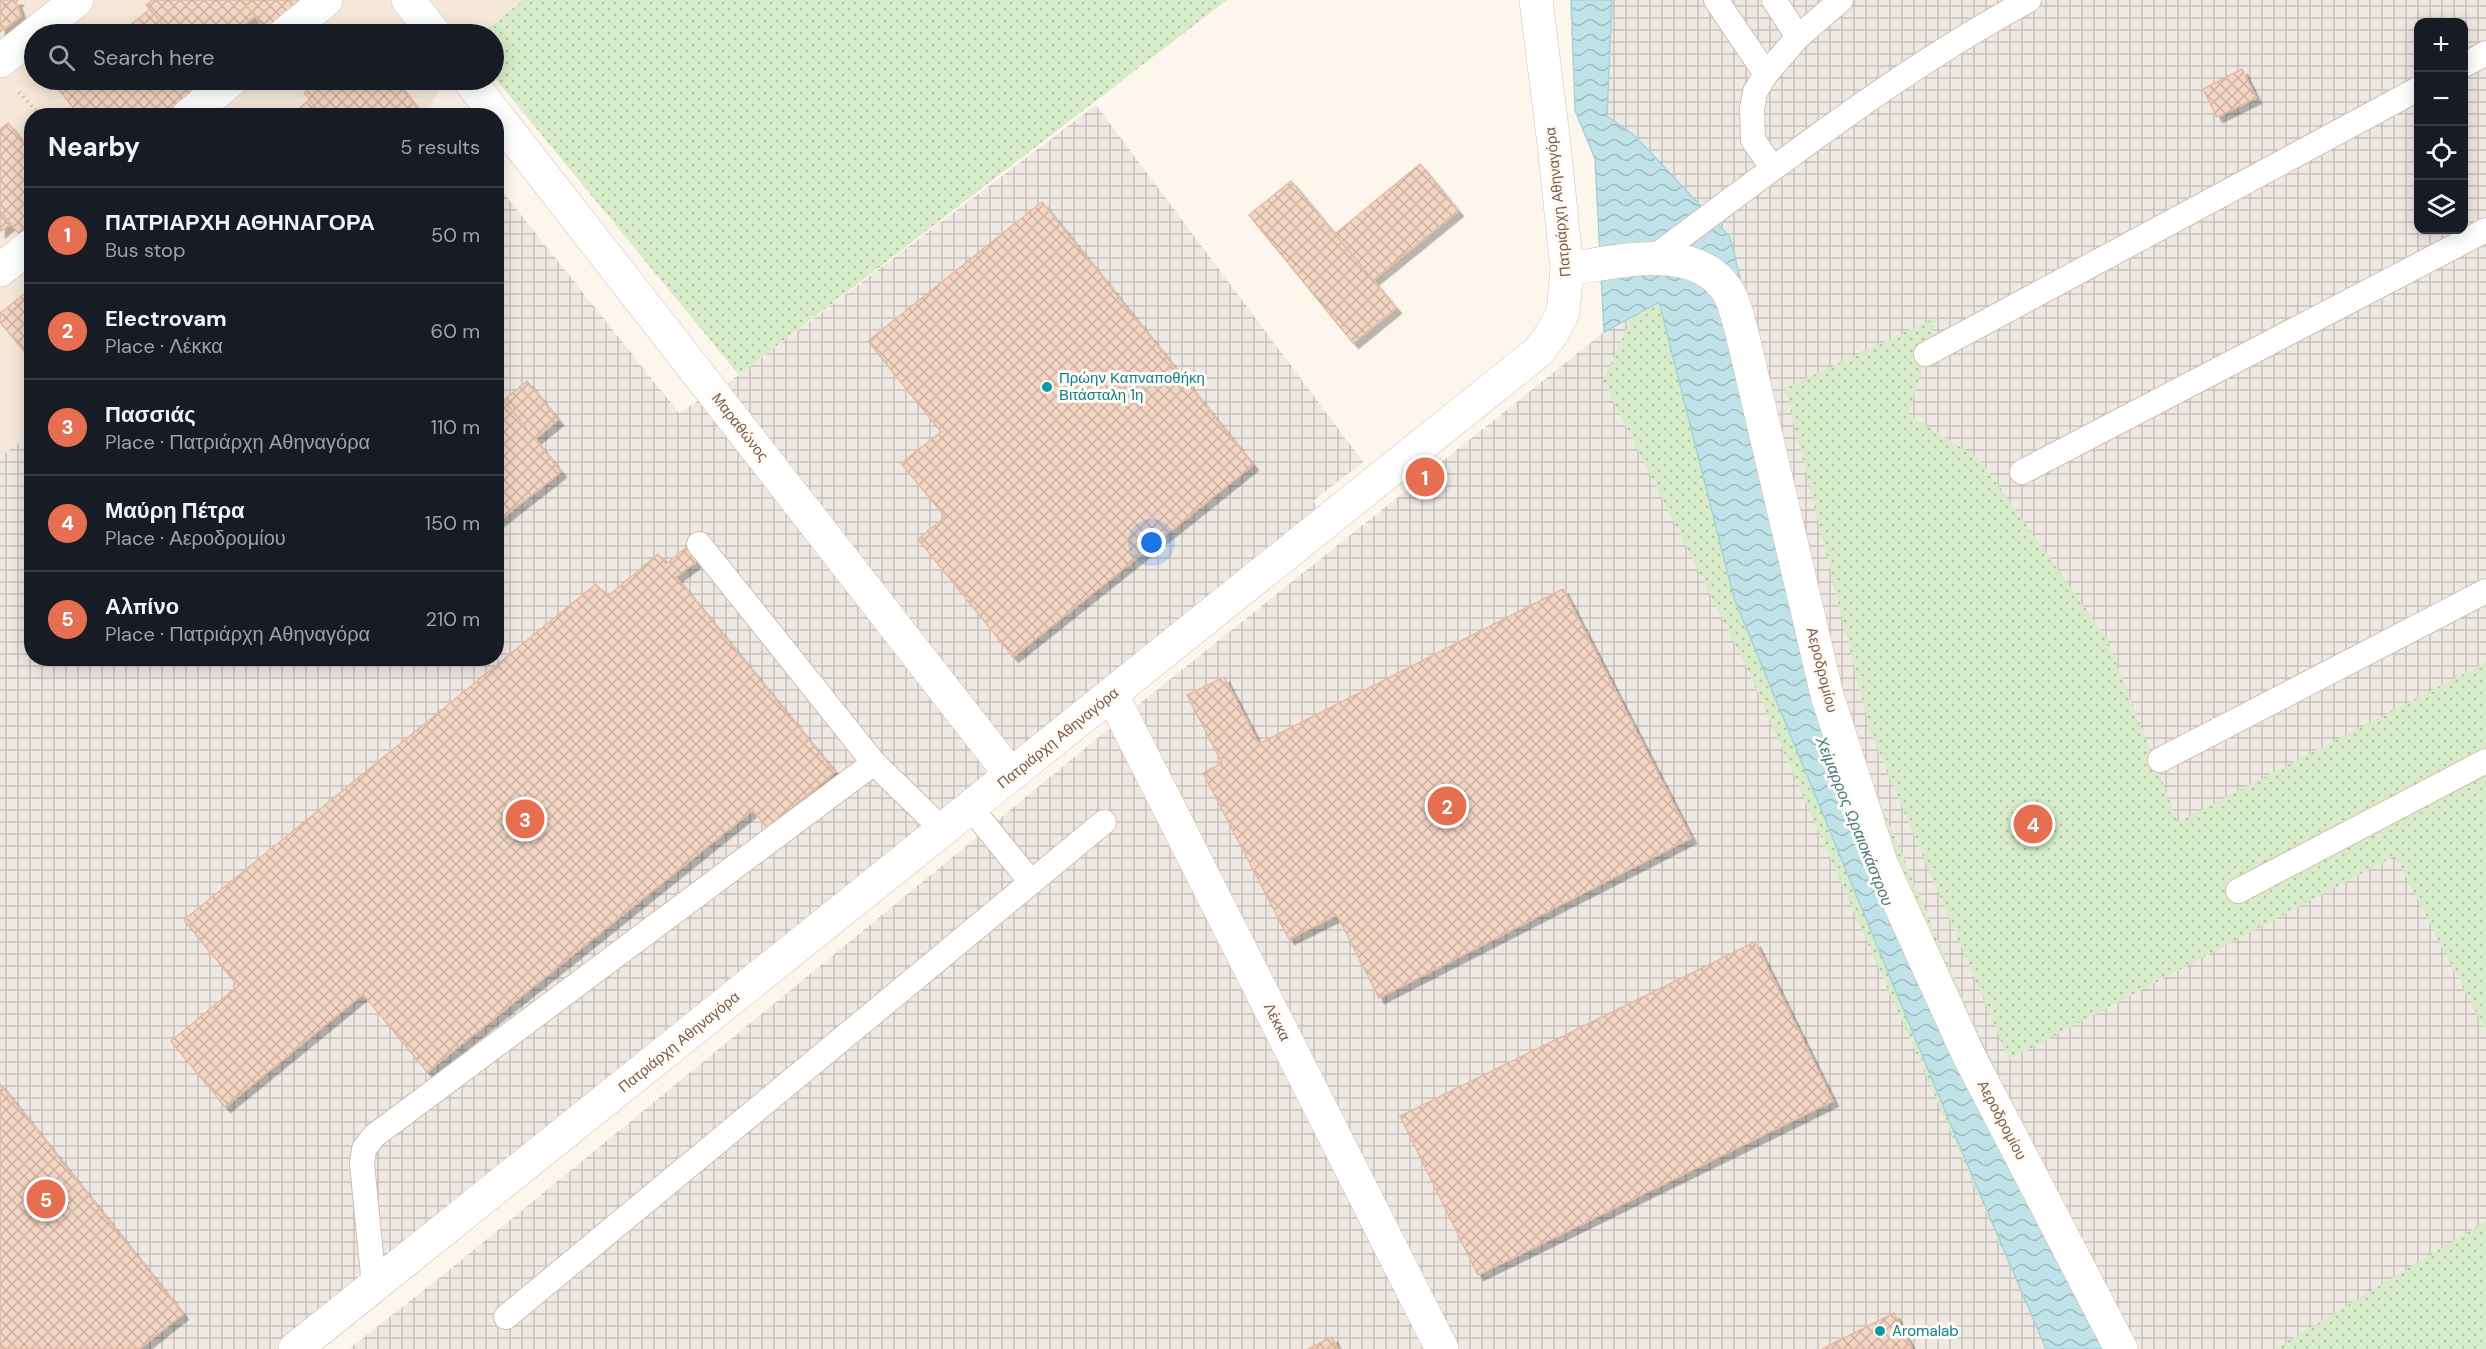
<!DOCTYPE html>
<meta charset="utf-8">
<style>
body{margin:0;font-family:"DM Sans",sans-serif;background:#242831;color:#f1f3f6}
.controls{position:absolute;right:18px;top:18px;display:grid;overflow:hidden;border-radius:12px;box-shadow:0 3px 15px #0003}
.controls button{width:54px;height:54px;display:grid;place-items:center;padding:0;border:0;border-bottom:2px solid #363941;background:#171b24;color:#f1f3f6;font:30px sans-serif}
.you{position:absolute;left:1152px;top:543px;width:21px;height:21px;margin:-15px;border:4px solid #fff;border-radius:50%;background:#1a73e8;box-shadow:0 0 0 9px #1a73e833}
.badge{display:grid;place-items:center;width:39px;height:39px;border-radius:50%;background:#e76f51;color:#fff;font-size:20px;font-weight:700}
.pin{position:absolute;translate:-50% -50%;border:3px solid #fff;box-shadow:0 2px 6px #0006}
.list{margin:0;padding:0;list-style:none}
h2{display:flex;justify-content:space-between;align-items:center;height:78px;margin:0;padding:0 24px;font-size:26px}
h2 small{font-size:20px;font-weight:400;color:#9ea1a6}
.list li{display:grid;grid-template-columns:39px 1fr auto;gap:18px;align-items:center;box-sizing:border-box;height:96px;padding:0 24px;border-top:2px solid #363941}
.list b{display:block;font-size:22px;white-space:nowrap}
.list p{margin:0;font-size:20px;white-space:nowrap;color:#9ea1a6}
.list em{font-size:20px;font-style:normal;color:#9ea1a6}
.icon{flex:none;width:33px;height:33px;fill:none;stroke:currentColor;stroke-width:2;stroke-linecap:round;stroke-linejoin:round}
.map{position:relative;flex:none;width:2486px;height:1349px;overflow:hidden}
.search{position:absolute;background:#171b24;box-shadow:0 3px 15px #0003;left:24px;top:24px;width:480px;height:66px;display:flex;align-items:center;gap:15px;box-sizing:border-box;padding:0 21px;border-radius:33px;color:#9ea1a6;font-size:22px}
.panel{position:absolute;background:#171b24;box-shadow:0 3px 15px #0003;left:24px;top:108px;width:480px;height:558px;border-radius:24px}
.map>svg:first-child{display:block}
.residential{fill:#f5e8da}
.industrial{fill:url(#industrial-grid);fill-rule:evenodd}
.grass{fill:url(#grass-dots)}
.water{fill:url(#water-waves);stroke:#a5d3da;stroke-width:1.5}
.building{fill:url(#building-cross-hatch);stroke:#e6bba3;stroke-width:1.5;filter:url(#shadow)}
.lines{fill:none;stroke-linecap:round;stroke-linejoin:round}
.lane-casing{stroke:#d1beb0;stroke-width:26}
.street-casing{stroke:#d1beb0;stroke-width:34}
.secondary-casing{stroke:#d6c0b0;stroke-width:34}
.path{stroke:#d9b8a5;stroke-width:4;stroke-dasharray:1.5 4.5;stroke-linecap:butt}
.lane{stroke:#fff;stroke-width:24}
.street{stroke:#fff;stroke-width:33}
.secondary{stroke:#fff;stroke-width:33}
.culture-dot{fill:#0f9aa8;stroke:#fffaf3;stroke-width:2}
.labels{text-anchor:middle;stroke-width:6;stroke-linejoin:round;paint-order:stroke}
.street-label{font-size:15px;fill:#7a5c4d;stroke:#fffaf3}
.culture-label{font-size:15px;fill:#0d838f;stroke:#fffaf3;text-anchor:start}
.water-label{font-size:16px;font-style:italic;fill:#437c86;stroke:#fffaf3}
</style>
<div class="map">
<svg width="2486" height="1349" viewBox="0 0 2486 1349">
<defs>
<pattern id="industrial-grid" width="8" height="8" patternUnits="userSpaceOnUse" patternTransform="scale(1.5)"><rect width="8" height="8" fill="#efe9e4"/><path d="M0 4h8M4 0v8" fill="none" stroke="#c7c0bb"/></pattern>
<pattern id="grass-dots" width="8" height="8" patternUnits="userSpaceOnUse" patternTransform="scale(1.5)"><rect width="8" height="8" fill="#d8ecc9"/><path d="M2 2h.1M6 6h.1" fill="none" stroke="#b4c2a5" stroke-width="1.8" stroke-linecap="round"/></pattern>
<pattern id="water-waves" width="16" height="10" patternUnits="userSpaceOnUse" patternTransform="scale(1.5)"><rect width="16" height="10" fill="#bfe3e8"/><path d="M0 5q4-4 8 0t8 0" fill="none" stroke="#a0bbbe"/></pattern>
<pattern id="building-cross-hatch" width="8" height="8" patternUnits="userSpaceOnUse" patternTransform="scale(1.5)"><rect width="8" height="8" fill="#f3d5c3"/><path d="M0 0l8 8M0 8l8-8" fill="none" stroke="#cab0a1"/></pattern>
<filter id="shadow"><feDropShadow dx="5.5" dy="5.5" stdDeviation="0" flood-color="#0004"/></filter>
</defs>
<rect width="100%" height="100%" fill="#fdf6ec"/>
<!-- residential -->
<path class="residential" d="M0,0H523L481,34H34V80H446L431,104L417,115L32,116L31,432L0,458Z"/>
<!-- industrial -->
<path class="industrial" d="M1588,0H2486V1349H349L448,1271L1138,705L1614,324ZM2418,22H2464V230H2418Z
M1096,105L1363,462L1313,501L1337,535L1031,778L323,1349H0V458L31,432L32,658H496L497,185L679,413L739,375Z"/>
<!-- grass -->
<path class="grass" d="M523,0H1227L739,375L494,77V34H481Z
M1667,295L2110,1349H2046L1745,664L1603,381L1636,307Z
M1937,317L1909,415L1980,459L2107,639L2178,822L2486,662V1032L2395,856L2009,1060L1870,731L1785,388Z
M2486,1221V1349H2275Z"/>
<!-- water -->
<path class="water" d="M1571,0H1612L1607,116L1635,136L1730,237L1870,808L1953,985L2133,1349H2046L1950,1123L1734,598L1659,302L1604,332L1595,159L1575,110Z"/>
<!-- building -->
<path class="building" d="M0,0H18L16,2L21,16L0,32Z
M152,0H242L255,16L233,34H171L146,5Z
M242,0H318L270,34Z
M150,9L171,34H119Z
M2242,69L2256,98L2217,117L2203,89Z
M51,80H207L163,116H157L154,112L150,116H80Z
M321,80H395L418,109L409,116H322L304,93Z
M309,100L322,116H290Z
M8,123L32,153V226L20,235L0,211V129Z
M1420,164L1458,211L1373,280L1335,234Z
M1291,181L1396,308L1353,343L1249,215Z
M1042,202L1253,465L1013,657L918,539L945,517L901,463L941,432L868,341Z
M0,211L10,224L0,232Z
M32,288V361L0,322V313Z
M527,381L558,420L535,439L504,400Z
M506,403L561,472L496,523V410Z
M693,542L704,556L676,577L835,772L767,828L753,810L427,1072L363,994L225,1107L171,1041L238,986L184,920L596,584L607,597L658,554L666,564Z
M1563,589L1691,838L1379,998L1337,915L1289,939L1203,773L1222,763L1187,695L1224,677L1259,744Z
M1755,942L1833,1101L1478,1275L1400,1116Z
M0,1084L183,1314L139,1349H0Z
M1894,1313L1912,1349H1822Z
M1332,1337L1338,1349H1308Z"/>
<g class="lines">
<!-- lane casing -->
<g class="lane-casing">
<path id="lane" d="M1716,0L1766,74
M1774,0L1798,37
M2464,65L2486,53
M1772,167L1753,140L1752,109L1755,92L1766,74L1798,37L1841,0
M1654,257C1776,167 1896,72 2029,0
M1926,354L2418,89
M2022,472L2486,230
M699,544L874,763
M2160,760L2486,591
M971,808L1031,882
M2238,891L2486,761
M374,1285L362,1164L364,1149L374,1136L874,763L943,830
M506,1317L1104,822"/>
</g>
<!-- street casing -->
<g class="street-casing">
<path id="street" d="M285,34L326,0
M0,61L77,0
M188,116L231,80
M1567,269C1615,263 1694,240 1727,290C1734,300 1737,317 1741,329L1827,695L1881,863L1968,1054L2121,1349
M0,270L32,245
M1112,695L1442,1349"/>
</g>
<!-- secondary casing -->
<g class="secondary-casing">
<path id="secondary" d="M408,0L435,34
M469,80L1011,775
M295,1349L1539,351L1553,332L1563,312L1567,269L1554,145L1536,0"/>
</g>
<!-- path -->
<path class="path" d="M19,92L41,116"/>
<!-- lane -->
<use href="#lane" class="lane"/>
<!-- street -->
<use href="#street" class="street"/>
<!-- secondary -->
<use href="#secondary" class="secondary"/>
</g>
<!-- markers -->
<g class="culture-dot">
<circle cx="1047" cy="387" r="6"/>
<circle cx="1880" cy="1331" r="6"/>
</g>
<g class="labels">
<!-- street labels -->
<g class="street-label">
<text transform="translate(1558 202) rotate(-96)" y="5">Πατριάρχη Αθηναγόρα</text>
<text transform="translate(740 427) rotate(52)" y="5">Μαραθώνος</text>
<text transform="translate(1822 670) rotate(76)" y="5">Αεροδρομίου</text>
<text transform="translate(1058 738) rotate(-39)" y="5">Πατριάρχη Αθηναγόρα</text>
<text transform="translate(1277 1022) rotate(63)" y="5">Λέκκα</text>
<text transform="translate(679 1042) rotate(-39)" y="5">Πατριάρχη Αθηναγόρα</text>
<text transform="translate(2002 1120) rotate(62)" y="5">Αεροδρομίου</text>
</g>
<!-- culture labels -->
<g class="culture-label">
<text x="1059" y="383">Πρώην Καπναποθήκη<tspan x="1059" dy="17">Βιτάσταλη 1η</tspan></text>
<text x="1892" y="1336">Aromalab</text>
</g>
<!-- water labels -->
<g class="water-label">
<text transform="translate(1855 821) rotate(68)" y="6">Χείμαρρος Ωραιοκάστρου</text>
</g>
</g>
</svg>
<div class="controls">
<button>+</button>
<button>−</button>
<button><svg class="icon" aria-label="locate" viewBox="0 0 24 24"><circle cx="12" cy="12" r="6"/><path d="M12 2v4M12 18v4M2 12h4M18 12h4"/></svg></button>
<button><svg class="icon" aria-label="layers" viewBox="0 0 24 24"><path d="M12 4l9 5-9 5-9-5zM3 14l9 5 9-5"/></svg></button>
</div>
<div class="you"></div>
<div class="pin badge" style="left:1425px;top:477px">1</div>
<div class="pin badge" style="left:1447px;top:806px">2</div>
<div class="pin badge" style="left:525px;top:819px">3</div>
<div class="pin badge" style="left:2033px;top:824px">4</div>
<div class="pin badge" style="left:46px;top:1199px">5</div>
<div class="search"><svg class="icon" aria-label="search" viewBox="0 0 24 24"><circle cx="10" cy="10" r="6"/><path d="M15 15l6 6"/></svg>Search here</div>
<section class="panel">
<h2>Nearby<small>5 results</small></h2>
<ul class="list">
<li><span class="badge">1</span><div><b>ΠΑΤΡΙΑΡΧΗ ΑΘΗΝΑΓΟΡΑ</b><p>Bus stop</p></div><em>50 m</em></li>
<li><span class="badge">2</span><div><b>Electrovam</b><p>Place · Λέκκα</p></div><em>60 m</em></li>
<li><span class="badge">3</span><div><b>Πασσιάς</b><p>Place · Πατριάρχη Αθηναγόρα</p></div><em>110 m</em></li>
<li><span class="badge">4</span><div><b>Μαύρη Πέτρα</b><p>Place · Αεροδρομίου</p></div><em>150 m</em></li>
<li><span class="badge">5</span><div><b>Αλπίνο</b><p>Place · Πατριάρχη Αθηναγόρα</p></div><em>210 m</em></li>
</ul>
</section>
</div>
